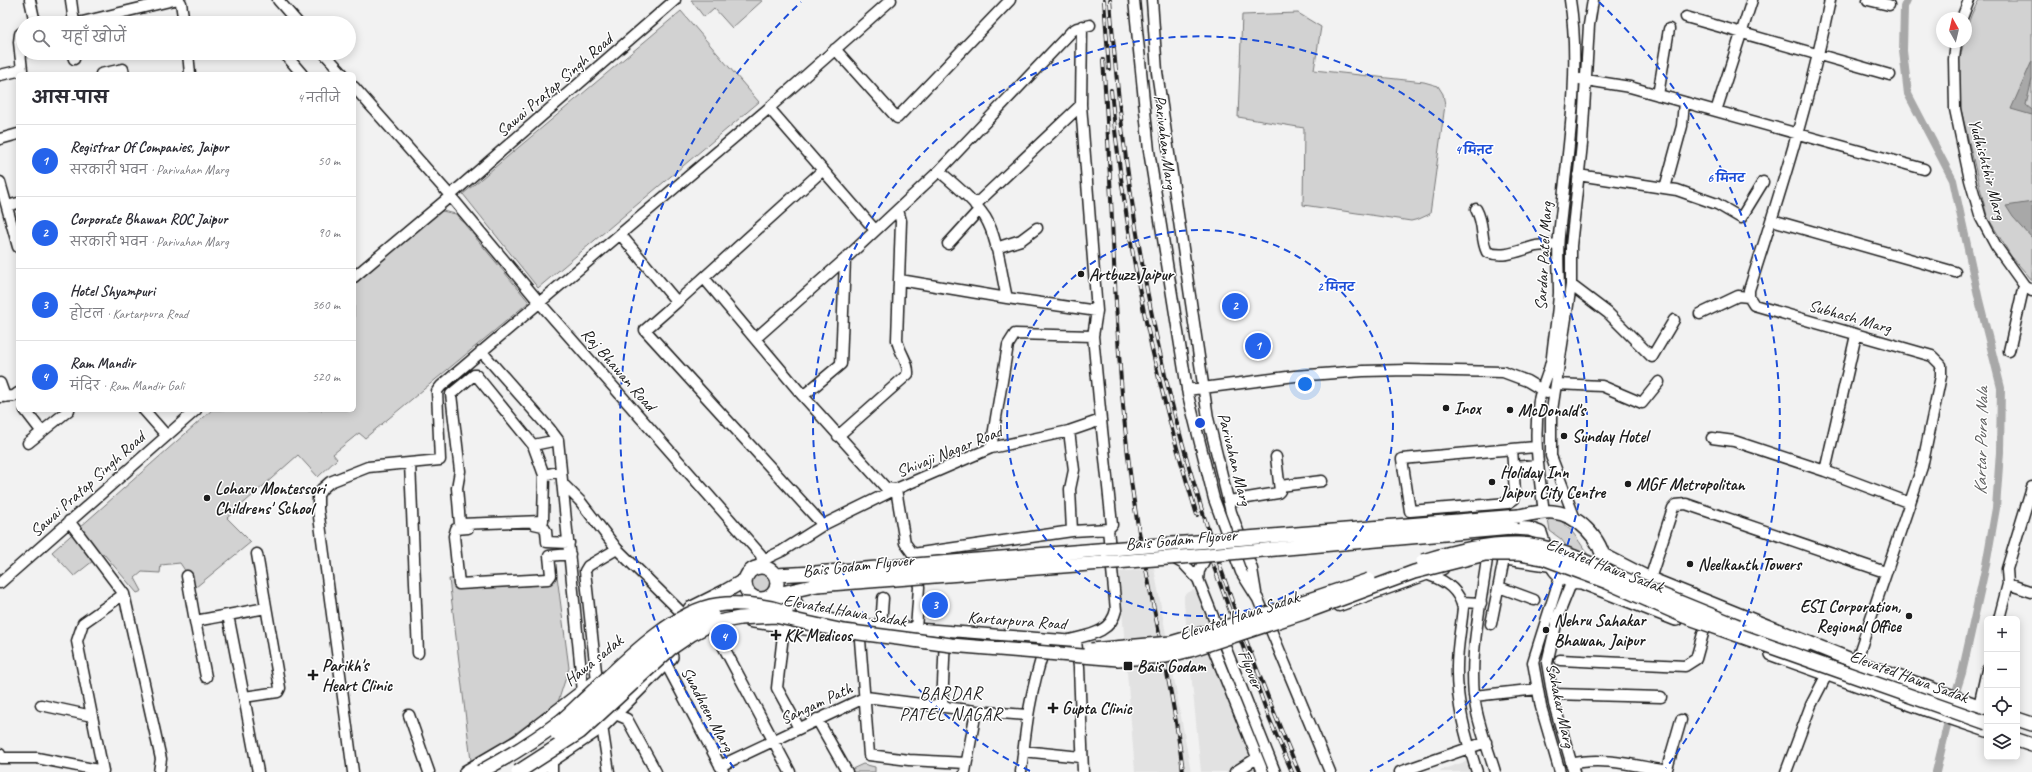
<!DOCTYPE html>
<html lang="hi">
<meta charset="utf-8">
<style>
body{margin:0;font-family:Caveat,"Playpen Sans Deva",sans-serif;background:#f7f7f7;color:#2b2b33}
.controls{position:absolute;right:12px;bottom:12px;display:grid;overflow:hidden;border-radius:6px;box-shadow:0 2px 10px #0003}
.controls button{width:36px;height:36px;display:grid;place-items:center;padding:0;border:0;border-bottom:1px solid #e1e1e2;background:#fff;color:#2b2b33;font:20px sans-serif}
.compass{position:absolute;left:1936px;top:12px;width:36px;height:36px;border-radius:50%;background:#fff;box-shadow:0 2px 10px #0003;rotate:352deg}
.you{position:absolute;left:1305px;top:384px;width:14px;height:14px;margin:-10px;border:3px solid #fff;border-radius:50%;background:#1a73e8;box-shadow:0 0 0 6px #1a73e833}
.badge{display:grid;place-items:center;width:26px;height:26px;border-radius:50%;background:#2563eb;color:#fff;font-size:13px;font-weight:700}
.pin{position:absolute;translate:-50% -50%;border:2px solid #fff;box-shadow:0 1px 4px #0006}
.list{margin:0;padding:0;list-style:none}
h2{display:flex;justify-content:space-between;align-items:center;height:52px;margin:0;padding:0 16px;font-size:17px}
h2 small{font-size:13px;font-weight:400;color:#7c7c81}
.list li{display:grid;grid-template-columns:26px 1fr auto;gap:12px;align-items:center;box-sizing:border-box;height:72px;padding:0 16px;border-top:1px solid #e1e1e2}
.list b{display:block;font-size:15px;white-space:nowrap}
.list p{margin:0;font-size:13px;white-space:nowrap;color:#7c7c81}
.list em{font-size:13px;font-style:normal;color:#7c7c81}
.icon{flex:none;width:22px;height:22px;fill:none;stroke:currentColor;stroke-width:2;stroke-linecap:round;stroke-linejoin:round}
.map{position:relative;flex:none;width:2032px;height:772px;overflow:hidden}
.search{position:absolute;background:#fff;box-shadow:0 2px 10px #0003;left:16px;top:16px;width:340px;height:44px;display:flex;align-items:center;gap:10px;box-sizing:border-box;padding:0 14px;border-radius:22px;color:#7c7c81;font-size:15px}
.panel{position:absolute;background:#fff;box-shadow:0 2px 10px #0003;left:16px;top:72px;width:340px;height:340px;border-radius:6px}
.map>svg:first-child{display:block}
.built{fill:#e2e2e2}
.green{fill:#d2d2d2;stroke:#777}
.water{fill:#a8a8a8;stroke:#707070}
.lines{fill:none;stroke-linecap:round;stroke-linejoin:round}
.canal{stroke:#a8a8a8;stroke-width:8}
.minor-casing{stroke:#1c1c1c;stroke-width:13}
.major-casing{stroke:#1c1c1c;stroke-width:16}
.minor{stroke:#fff;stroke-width:10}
.major{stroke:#fff;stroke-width:13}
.rail-casing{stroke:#1c1c1c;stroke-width:4}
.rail{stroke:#fff;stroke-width:2.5;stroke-dasharray:8;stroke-linecap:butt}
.major-bridge-casing{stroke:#1c1c1c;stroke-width:16;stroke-linecap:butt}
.major-bridge{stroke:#fff;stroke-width:13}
.ring{fill:none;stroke:#1d4ed8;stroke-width:2;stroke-dasharray:7 5}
.poi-dot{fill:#1c1c1c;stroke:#fff;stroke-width:1.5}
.labels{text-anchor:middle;stroke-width:3;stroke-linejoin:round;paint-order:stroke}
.street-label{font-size:17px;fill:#1c1c1c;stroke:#fff}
.poi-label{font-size:17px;font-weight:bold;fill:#1c1c1c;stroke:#fff;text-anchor:start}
.water-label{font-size:18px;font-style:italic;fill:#5b5b5b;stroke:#fff}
.neighbourhood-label{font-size:18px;letter-spacing:1px;fill:#1c1c1c;stroke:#fff}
.centre{fill:#1d4ed8;stroke:#fff;stroke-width:2}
.ring-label{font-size:12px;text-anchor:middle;font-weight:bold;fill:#1d4ed8;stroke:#fff;stroke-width:3;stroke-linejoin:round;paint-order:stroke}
</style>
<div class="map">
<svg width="2032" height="772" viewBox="0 0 2032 772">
<rect width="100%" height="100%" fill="#f2f2f2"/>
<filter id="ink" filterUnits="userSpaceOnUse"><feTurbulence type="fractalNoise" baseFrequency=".025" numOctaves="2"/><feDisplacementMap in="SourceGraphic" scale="8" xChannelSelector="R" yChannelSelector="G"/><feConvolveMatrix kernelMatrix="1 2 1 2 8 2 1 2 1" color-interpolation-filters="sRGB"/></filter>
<g filter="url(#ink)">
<!-- built -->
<path class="built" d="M1154,568L1191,772H1135L1119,572Z
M1193,590L1199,594L1270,772H1201L1184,603V595Z
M1471,760L1476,772H1441L1440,770Z"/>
<!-- green -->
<path class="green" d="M691,0H763L732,28L714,8L704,17Z
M1979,0H2032V280L2011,256L1987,216L1960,105L1959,61L1964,42H1966C1966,25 1971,14 1979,0Z
M681,11L759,102L538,288L463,194Z
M1298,13L1321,27L1314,70L1424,82L1438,86L1443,94L1445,105L1430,214L1419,219L1411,221L1303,205L1304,128L1238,117L1242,15Z
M442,211L456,214L529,302L365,438L359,433L333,454L337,459L318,477L298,455L227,518L251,542L196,587L180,563L161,565L160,573L142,572L135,578L142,591L137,593L103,553L74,576L52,552L212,410H354V285L433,215Z
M1553,517C1568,521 1583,547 1591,560L1570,551L1561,539L1550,531L1548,520Z
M748 584a12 12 0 1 1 24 0a12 12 0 1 1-24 0Z
M557,576L569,668L558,702L501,744L471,761L449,579Z
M863,764L875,767V772H852L850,770Z"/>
<!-- water -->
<path class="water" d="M2032,61V79L2026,105L2032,110V115L2011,109Z
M2032,202V238L2013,217L2006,206Z"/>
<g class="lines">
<!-- canal -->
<path class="canal" d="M1907,0L1904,7L1903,51L1908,94L1953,180L1979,300L2001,388L2000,452L1996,508L1986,565L1962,673L1953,701
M1936,772L1950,713"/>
<!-- minor casing -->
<g class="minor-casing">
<path id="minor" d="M30,0L35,23
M71,0L74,23
M179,0L181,3L184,23
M278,0L298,23
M1134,0L1149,151L1188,395L1214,499L1241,572L1258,599L1330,772
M1152,0L1157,72L1208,418L1231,512L1252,569L1256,593
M1830,0C1810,99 1780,194 1749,290V297L1754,305L1932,356L1941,365V376L1922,467L1856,662
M1868,0L1889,5
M1686,17L1890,75
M1962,18L1969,0
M78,23L174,0
M1956,42L1954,59L1955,109L1970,180L1981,218L1996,246L2024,285L2032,291
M835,49L897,118L1010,0
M72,53L74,59
M188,53L190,74
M284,53L302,74
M324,53L343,74
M101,74L123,69L124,74
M0,75L22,70L19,42L20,34L23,32
M1580,79L1630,87L1924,169
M354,87L447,192
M1658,95L1669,29
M1716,111L1752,0
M0,139L18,134
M1578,175L1677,190L1717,204L1741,218L1763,182
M0,182L18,247
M1665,188L1682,126L1684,102
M453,193L675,0
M452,198L539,302L761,555L763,567
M975,205L1081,105
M7,206L18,203
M1476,209C1485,225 1480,238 1487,252C1504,259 1520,250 1536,246C1543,245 1551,245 1558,244
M1772,220L1955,272
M875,230L769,108L891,0
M620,234L677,302L823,170
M948,244L979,210
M996,248L1021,240L1037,228
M354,277L448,198
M704,278L803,396L886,488L896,489L905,543L913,554L1072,531L1108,529L1112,525L1101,420
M900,280L1007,298C1001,274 998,238 985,217C973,199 955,185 939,171
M1571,285L1608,313L1652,357L1674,320
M1007,298L1097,311L1081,105L1082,26
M677,302L645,330L823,525
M1700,314L1738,296L1749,297
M755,339L845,259L939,171L1072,31L1077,28L1090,25
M481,351L549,428L558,440L583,692
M2009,351L2024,285
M0,383L5,397
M1556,384L1602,386L1642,403L1659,382
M1187,390L1295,376L1363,371L1408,370L1503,372L1527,381L1547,393
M803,396L841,364L845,259
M0,397L14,396L18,393
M25,410L42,432
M144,410L166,435
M1069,431L1074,470L1070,489L1072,531
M838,436L908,374C909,362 899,352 897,340L901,221L898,210
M1712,438L1734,441L1825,471L1910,503
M558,440L533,445L476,375H474L451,394L460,471L457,488L460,524L543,521L544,475L561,471
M28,443L69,410
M533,445L544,475
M991,448L1008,345L1015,334L1093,336
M1512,449L1515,492L1514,499L1508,503L1410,511L1402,459L1535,447
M410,463L418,653
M1514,467L1538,465
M1825,471L1856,335
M563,484L580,501L617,549L682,613
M1280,486L1322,481
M2032,487L2007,569L2008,584L2032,592
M1229,501L1278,493L1280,491L1276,457
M1544,512C1539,474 1533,439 1539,400C1542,385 1550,372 1552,357C1554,336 1558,314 1559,293C1559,274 1557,255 1559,236C1566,161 1582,74 1570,0
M1575,519L1551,456V417L1571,285V246L1582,144L1589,25L1593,0
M534,524L543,526L546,531L547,542L569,543
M468,528L456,529L454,536L459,584L548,579L551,575L549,556L570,554
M1173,558L1184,564L1198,579L1275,772
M1487,559C1481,604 1467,664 1476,708C1480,730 1489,751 1495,772
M1502,559L1551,566
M763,560L782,551L823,525L896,489L991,448L1069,431L1101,420L1093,336L1097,311
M1429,575C1446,581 1459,590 1463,608C1461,628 1457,647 1457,666C1456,703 1466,738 1477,772
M187,576L195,621L228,615L244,697L278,692L280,688L257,554
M1560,577L1533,662L1541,707L1560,772
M1198,579L1199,571L1207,555
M1650,579L1673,508L1676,505L1686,504L1885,572
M1572,581L1558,616L1547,663L1554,704L1574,772
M0,583L196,410
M1499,587L1534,600
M790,591L802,611L812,616L859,624L1076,641L1079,667L1083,772
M124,594L161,759L159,772
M1461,602L1481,603
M765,603H797
M1339,606L1443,569
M228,615L266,608
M1999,619L2008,584
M195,621L206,677
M750,622L816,631
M788,622L784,626L777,688L799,728
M1491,624L1504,559
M881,626L883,598
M859,627L869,755L909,760L966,763
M714,629L790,772
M916,629L919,587L916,571
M1069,640C1089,635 1111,633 1116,610L1108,529
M1211,643L1263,772
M1560,660L1685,666L1696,659L1704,630
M665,662L723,771
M597,681L585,571L588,566L617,549
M1553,694L1661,697
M1474,696L1538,689
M244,697L258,772
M41,705L92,716
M1979,706L1987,670
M942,707L945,637
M615,714L627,719L656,772
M409,715L429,772
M817,719L847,772
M602,726L609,772
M1023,751L1081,757
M0,754V758H37L103,771L77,641L83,623L124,594L69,521
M552,762V772
M1571,764C1602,756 1636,766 1667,771
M720,766L866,697L976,711L1027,715
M353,772L318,509V495L322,489L330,482L368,467L440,460L437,391L441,386L769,108
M965,772L976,711
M1021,772C1026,726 1030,691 1045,647
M1235,772L1257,758
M1400,772L1486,742
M1666,772L1681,720
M1786,772L1811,705L1827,674"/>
</g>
<!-- major casing -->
<g class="major-casing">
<path id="major" d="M1519,516C1530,514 1542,511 1553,512C1577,514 1602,539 1604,563
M1512,528L1529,529L1540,533C1550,562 1554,588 1592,581
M1603,555L1650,579L1856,662L1987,709
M745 583a16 16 0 1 1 32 0a16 16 0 1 1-32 0Z
M775,575L815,573
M1584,583L1676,619
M773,595L817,585
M690,609L726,591L745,580
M1749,630L1802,651
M1772,654L1928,710L1987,730
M2017,719L2032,724
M2017,740L2032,745
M466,772L519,741L594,683
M534,772L602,726L671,657"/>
</g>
<!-- minor -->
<use href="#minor" class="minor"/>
<!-- major -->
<use href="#major" class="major"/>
<!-- rail casing -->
<g class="rail-casing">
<path id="rail" d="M1104,0L1109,69
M1110,0C1120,140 1140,280 1175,416C1207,537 1249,657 1299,772
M1103,60C1114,202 1113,346 1132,488C1145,583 1172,676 1183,772
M1111,90C1124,233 1154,379 1197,515
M1211,559L1269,718L1292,772"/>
</g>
<!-- rail -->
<use href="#rail" class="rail"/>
<!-- major-bridge casing -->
<g class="major-bridge-casing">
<path id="major-bridge" d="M1423,561C1454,551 1486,543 1519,544C1554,545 1591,564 1622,578C1660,595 1699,610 1738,626
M815,573L1519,516
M817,585L1207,555L1512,528
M1091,650L1171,643L1249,620L1369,580
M557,734L574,722L671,637L689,624L712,615
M480,772C508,757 537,739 562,720C572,712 580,703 589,695C621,665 673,611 717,605C739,602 765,605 786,612
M518,772L580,732L670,649L692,634L713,623L740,618L775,616L844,631L951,645L1118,659L1166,656L1190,650L1303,613L1414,572L1485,554H1520L1543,558L1607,582L1684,616L1987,723"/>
</g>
<!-- major-bridge -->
<use href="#major-bridge" class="major-bridge"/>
</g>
</g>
<!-- distance rings -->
<g class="ring">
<circle cx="1200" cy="423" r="193"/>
<path d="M1030 771A387 387 0 1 1 1370 771"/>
<path d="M734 768A580 580 0 0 1 801 2M1599 2A580 580 0 0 1 1666 768"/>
</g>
<!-- markers -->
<g class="poi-dot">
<circle cx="1081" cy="274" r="4"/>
<circle cx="1446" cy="408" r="4"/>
<circle cx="1510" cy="410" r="4"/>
<circle cx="1564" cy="436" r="4"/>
<circle cx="1492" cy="482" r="4"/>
<circle cx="1628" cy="484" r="4"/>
<circle cx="207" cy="498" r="4"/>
<circle cx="1690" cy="564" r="4"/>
<circle cx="1909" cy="616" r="4"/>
<circle cx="1546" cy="630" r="4"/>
<path d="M774 629h4v4h4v4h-4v4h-4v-4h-4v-4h4z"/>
<rect x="1123" y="661" width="10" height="10" rx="2"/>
<path d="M311 669h4v4h4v4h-4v4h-4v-4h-4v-4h4z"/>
<path d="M1051 702h4v4h4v4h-4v4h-4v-4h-4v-4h4z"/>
</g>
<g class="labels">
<!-- street labels -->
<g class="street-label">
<text transform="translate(554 85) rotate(-41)" y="6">Sawai Pratap Singh Road</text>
<text transform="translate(1166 142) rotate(83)" y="6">Parivahan Marg</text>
<text transform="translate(1988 169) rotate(75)" y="6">Yudhishthir Marg</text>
<text transform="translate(1543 256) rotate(-87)" y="6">Sardar Patel Marg</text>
<text transform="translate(1850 316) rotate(16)" y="6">Subhash Marg</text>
<text transform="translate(619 369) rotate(49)" y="6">Raj Bhawan Road</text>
<text transform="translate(949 451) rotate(-22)" y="6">Shivaji Nagar Road</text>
<text transform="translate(1235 459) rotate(76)" y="6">Parivahan Marg</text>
<text transform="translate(87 484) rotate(-42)" y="6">Sawai Pratap Singh Road</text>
<text transform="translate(1181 539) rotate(-5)" y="6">Bais Godam Flyover</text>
<text transform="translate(858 565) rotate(-6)" y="6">Bais Godam Flyover</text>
<text transform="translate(1605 565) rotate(21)" y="6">Elevated Hawa Sadak</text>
<text transform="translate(845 610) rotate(10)" y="6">Elevated Hawa Sadak</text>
<text transform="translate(1239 615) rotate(-18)" y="6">Elevated Hawa Sadak</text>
<text transform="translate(1017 620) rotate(4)" y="6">Kartarpura Road</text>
<text transform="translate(593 660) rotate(-39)" y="6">Hawa sadak</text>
<text transform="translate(1251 669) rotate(68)" y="6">Flyover</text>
<text transform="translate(1909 676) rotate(20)" y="6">Elevated Hawa Sadak</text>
<text transform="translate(816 703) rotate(-25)" y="6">Sangam Path</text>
<text transform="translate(1561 705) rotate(78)" y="6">Sahakar Marg</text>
<text transform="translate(708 709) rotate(62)" y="6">Swadheen Marg</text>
</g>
<!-- poi labels -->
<g class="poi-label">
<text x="1089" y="280">Artbuzz Jaipur</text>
<text x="1454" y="414">Inox</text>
<text x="1518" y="416">McDonald's</text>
<text x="1572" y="442">Sunday Hotel</text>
<text x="1500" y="478">Holiday Inn<tspan x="1500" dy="20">Jaipur City Centre</tspan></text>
<text x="1636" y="490">MGF Metropolitan</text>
<text x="215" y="494">Loharu Montessori<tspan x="215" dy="20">Childrens' School</tspan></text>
<text x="1698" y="570">Neelkanth Towers</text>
<text x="1901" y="612" text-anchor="end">ESI Corporation,<tspan x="1901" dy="20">Regional Office</tspan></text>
<text x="1554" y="626">Nehru Sahakar<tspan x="1554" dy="20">Bhawan, Jaipur</tspan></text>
<text x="784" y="641">KK Medicos</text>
<text x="322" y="671">Parikh's<tspan x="322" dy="20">Heart Clinic</tspan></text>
<text x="1137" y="672">Bais Godam</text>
<text x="1062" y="714">Gupta Clinic</text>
</g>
<!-- water labels -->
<g class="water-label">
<text transform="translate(1981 441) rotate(-89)" y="6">Kartar Pura Nala</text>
</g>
<!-- neighbourhood labels -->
<g class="neighbourhood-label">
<text x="951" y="699">BARDAR<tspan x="951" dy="21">PATEL NAGAR</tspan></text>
</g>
</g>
<circle cx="1200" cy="423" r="6" class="centre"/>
<g class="ring-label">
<text x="1474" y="154">4 मिनट</text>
<text x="1726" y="182">6 मिनट</text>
<text x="1336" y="291">2 मिनट</text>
</g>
</svg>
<div class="controls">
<button>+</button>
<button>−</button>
<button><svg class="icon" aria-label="locate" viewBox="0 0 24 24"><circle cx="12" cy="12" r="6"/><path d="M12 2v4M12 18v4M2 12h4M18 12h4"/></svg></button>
<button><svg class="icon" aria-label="layers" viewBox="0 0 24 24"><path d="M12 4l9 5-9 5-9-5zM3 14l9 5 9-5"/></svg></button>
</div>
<svg class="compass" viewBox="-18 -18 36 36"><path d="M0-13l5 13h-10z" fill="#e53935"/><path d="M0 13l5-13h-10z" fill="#7c7c81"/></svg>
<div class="you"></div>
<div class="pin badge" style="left:1258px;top:346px">1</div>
<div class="pin badge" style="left:1235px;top:306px">2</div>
<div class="pin badge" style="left:935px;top:605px">3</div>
<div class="pin badge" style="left:724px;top:637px">4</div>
<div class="search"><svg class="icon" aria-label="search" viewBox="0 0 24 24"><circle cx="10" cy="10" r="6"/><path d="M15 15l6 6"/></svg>यहाँ खोजें</div>
<section class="panel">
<h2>आस-पास<small>4 नतीजे</small></h2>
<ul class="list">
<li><span class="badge">1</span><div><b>Registrar Of Companies, Jaipur</b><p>सरकारी भवन · Parivahan Marg</p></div><em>50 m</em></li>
<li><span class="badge">2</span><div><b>Corporate Bhawan ROC Jaipur</b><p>सरकारी भवन · Parivahan Marg</p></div><em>90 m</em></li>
<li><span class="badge">3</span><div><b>Hotel Shyampuri</b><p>होटल · Kartarpura Road</p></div><em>360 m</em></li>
<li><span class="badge">4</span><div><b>Ram Mandir</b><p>मंदिर · Ram Mandir Gali</p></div><em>520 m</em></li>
</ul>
</section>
</div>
